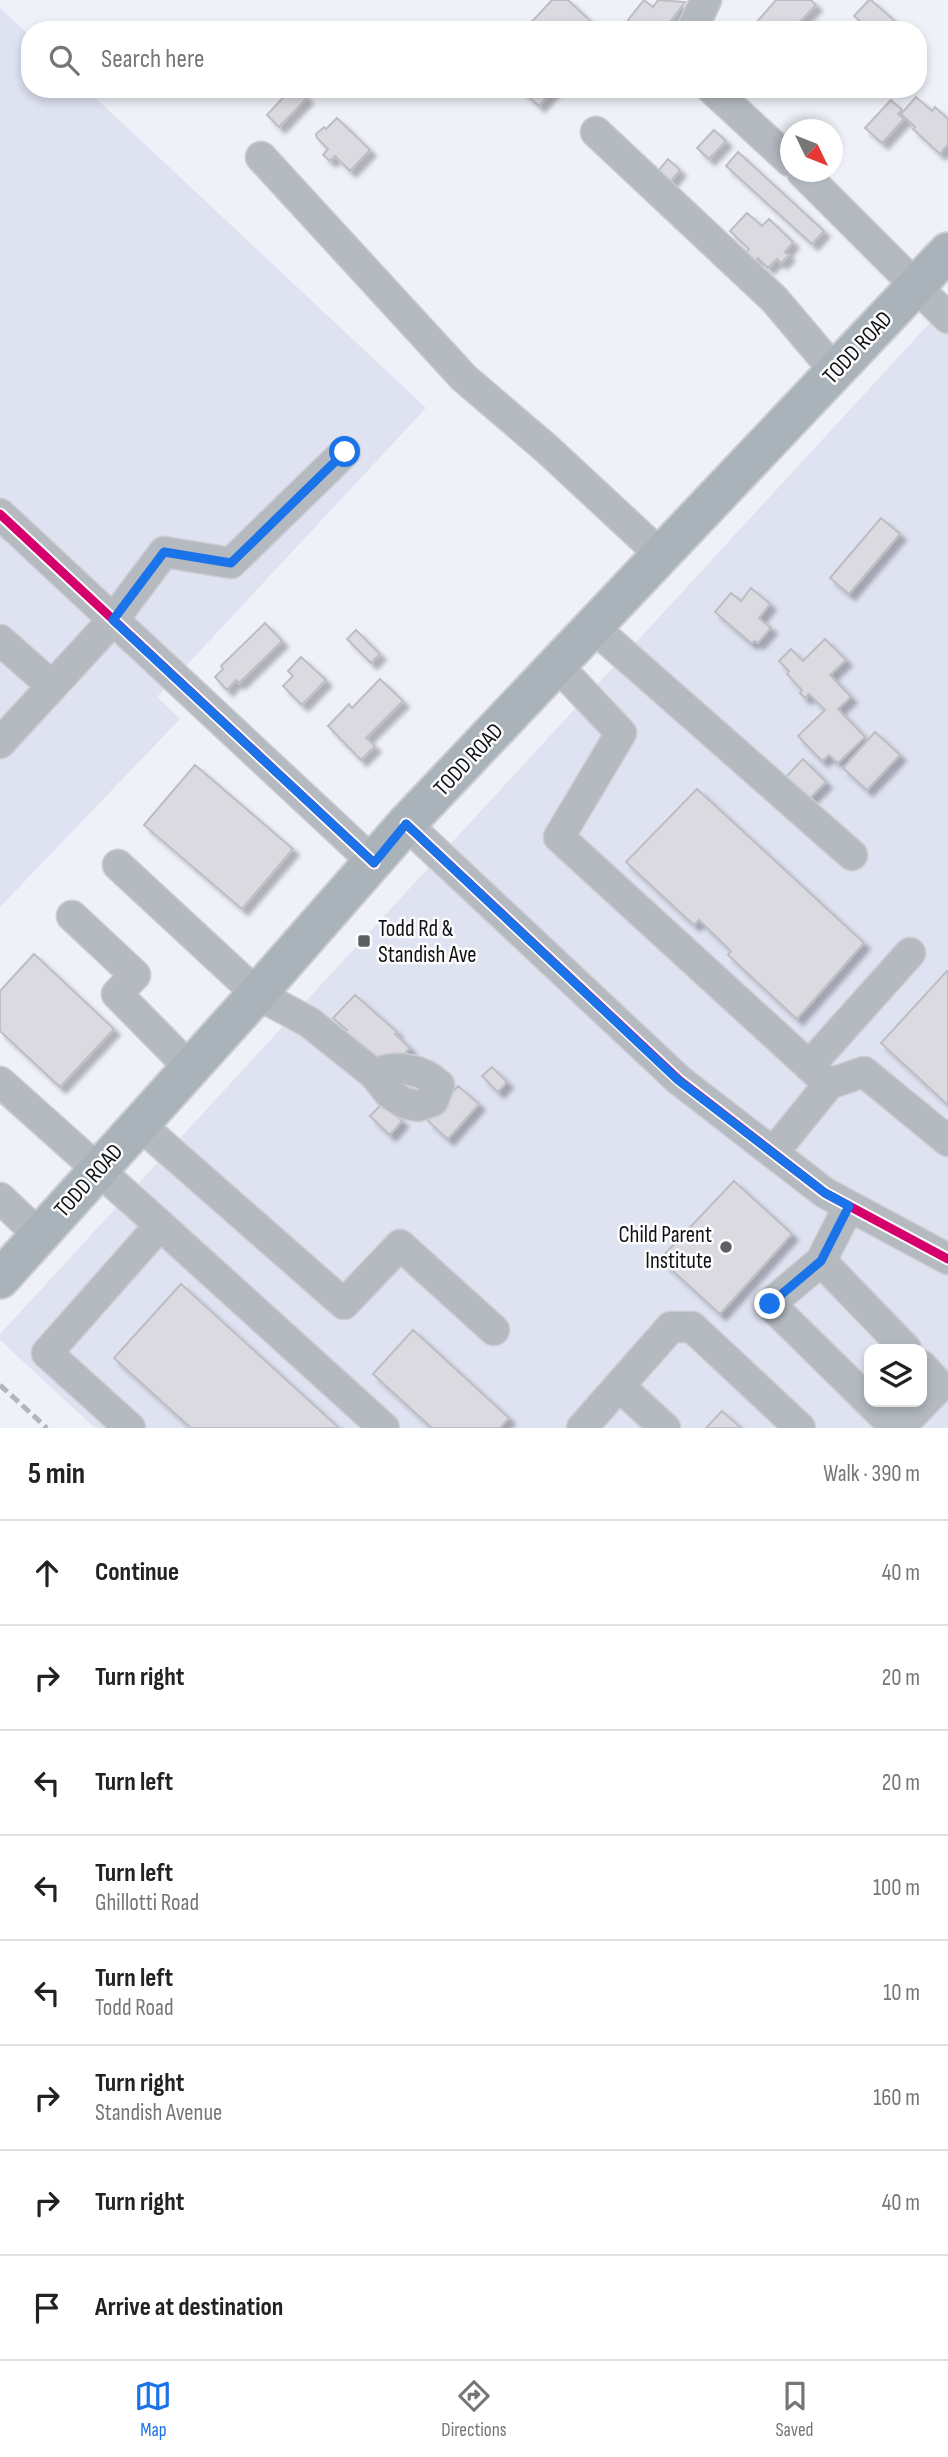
<!DOCTYPE html>
<meta charset="utf-8">
<style>
body{margin:0;font-family:"Sofia Sans Condensed",sans-serif;background:#f6f6f6;color:#222}
.controls{position:absolute;right:21px;bottom:21px;display:grid;overflow:hidden;border-radius:14px;box-shadow:0 4px 10px #0003}
.controls button{width:63px;height:63px;display:grid;place-items:center;padding:0;border:0;border-bottom:2px solid #e0e0e0;background:#fff;color:#222;font:35px sans-serif}
.compass{position:absolute;left:780px;top:119px;width:63px;height:63px;border-radius:50%;background:#fff;box-shadow:0 4px 10px #0003;rotate:133deg}
.stop{position:absolute;width:21px;height:21px;margin:-16px;border:5px solid #1a73e8;border-radius:50%;background:#fff}
.stop.end{background:#1a73e8;border-color:#fff;box-shadow:0 2px 7px #0008}
.list{margin:0;padding:0;list-style:none}
h2{display:flex;justify-content:space-between;align-items:center;height:91px;margin:0;padding:0 28px;font-size:30px}
h2 small{font-size:23px;font-weight:400;color:#767676}
.list li{display:grid;grid-template-columns:46px 1fr auto;gap:21px;align-items:center;box-sizing:border-box;height:105px;padding:0 28px;border-top:2px solid #e0e0e0}
.list b{display:block;font-size:26px;white-space:nowrap}
.list p{margin:0;font-size:23px;white-space:nowrap;color:#767676}
.list em{font-size:23px;font-style:normal;color:#767676}
.icon{flex:none;width:38px;height:38px;fill:none;stroke:currentColor;stroke-width:2;stroke-linecap:round;stroke-linejoin:round}
.map{position:relative;flex:none;width:948px;height:1428px;overflow:hidden}
.search{position:absolute;background:#fff;box-shadow:0 4px 10px #0003;left:21px;right:21px;top:21px;height:77px;display:flex;align-items:center;gap:18px;box-sizing:border-box;padding:0 24px;border-radius:28px;color:#767676;font-size:26px}
.sheet{height:931px;background:#fff}
nav{display:flex;justify-content:space-around;align-items:center;box-sizing:border-box;height:98px;border-top:2px solid #e0e0e0;background:#fff;font-size:19px;color:#767676}
nav a{display:grid;justify-items:center;gap:4px}
nav .on{color:#1a73e8}
.map>svg:first-child{display:block}
.built{fill:#dee2f1;fill-rule:evenodd}
.building{fill:#dadae0;stroke:#bdbdc3;stroke-width:2;filter:url(#shadow)}
.lines{fill:none;stroke-linecap:round;stroke-linejoin:round}
.minor-casing{stroke:#ccced4;stroke-width:33}
.major-casing{stroke:#ccced4;stroke-width:42}
.minor{stroke:#b4bac0;stroke-width:30}
.major{stroke:#abb3ba;stroke-width:38}
.rail{stroke:#b2b5ba;stroke-width:5;stroke-dasharray:10 5;stroke-linecap:butt}
.cycleway-casing{stroke:#fdfdfd;stroke-width:13}
.cycleway{stroke:#d6006c;stroke-width:9}
.route{stroke:#1a73e8;stroke-width:9}
.poi-dot{fill:#5d5f65;stroke:#fdfdfd;stroke-width:2.5}
.labels{text-anchor:middle;stroke-width:5;stroke-linejoin:round;paint-order:stroke}
.street-label{font-size:23px;fill:#0f1115;stroke:#fdfdfd}
.poi-label{font-size:23px;fill:#0f1115;stroke:#fdfdfd;text-anchor:start}
</style>
<div class="map">
<svg width="948" height="1428" viewBox="0 0 948 1428">
<defs>
<filter id="shadow"><feDropShadow dx="6" dy="6" stdDeviation="2" flood-color="#0004"/></filter>
</defs>
<rect width="100%" height="100%" fill="#eff1f9"/>
<!-- built -->
<path class="built" d="M0,8L30,36V89H86L426,408L157,697L180,719L0,907Z
M948,303V1428H95L0,1340V1334ZM869,1349H922V1402H869Z"/>
<!-- building -->
<path class="building" d="M552,0H568L600,30H524Z
M644,0L653,7L658,0L685,2L664,30H634L636,27L628,20Z
M776,0H811L816,5L792,30H761L755,24Z
M869,0H871L905,30H870L854,16Z
M291,89H298L307,98L279,127L267,115Z
M520,89H554L539,106Z
M916,97L932,111L935,107L948,119V144L940,154L913,129L915,127L901,114Z
M891,100L902,110L898,114L904,119L882,143L865,128Z
M337,118L370,150L350,171L335,156L330,161L323,155L328,149L317,138L316,134L324,127L326,129Z
M714,130L726,141L709,159L697,148Z
M738,152L824,231L812,244L726,166Z
M668,159L680,170L667,186L655,175Z
M747,213L762,226L769,219L793,242L785,252L789,255L781,263L777,259L768,268L758,258L749,268L740,259L749,249L730,231Z
M881,518L900,534L849,594L830,578Z
M751,588L770,604L759,618L771,628L758,643L755,641L751,643L715,612L731,593L741,601Z
M265,623L282,641L239,683L236,680L227,690L215,677L223,669L221,666Z
M356,630L380,654L371,663L347,639Z
M825,639L846,660L830,675L851,697L838,709L865,737L838,763L829,755L822,761L798,736L825,710L809,694L805,698L800,693L802,690L787,674L789,671L779,661L791,649L803,661Z
M301,657L326,680L302,705L283,686L293,676L288,671Z
M380,679L403,701L366,738L375,746L361,760L328,726L349,704L352,708Z
M875,732L900,755L867,790L843,768Z
M803,759L826,782L809,799L786,777Z
M195,765L293,849L242,909L144,825Z
M697,789L864,943L797,1019L728,955L731,951L699,920L694,925L626,862Z
M34,954L114,1029L60,1087L0,1031V991Z
M947,971L948,972V1105L881,1043Z
M355,995L397,1032L395,1034L410,1048L389,1069L353,1038L351,1041L343,1034L347,1030L333,1018Z
M492,1067L507,1082L498,1092L482,1076Z
M458,1086L479,1104L448,1139L428,1121Z
M383,1103L402,1121L390,1135L370,1116Z
M734,1181L792,1234L720,1314L660,1259Z
M181,1284L339,1428H191L114,1358Z
M413,1330L509,1418L500,1428H432L373,1374Z
M722,1411L741,1428H706Z"/>
<g class="lines">
<!-- minor casing -->
<g class="minor-casing">
<path id="minor" d="M692,30L706,0
M712,89L790,161
M596,132L774,299L835,371
M261,157L464,378L547,449L661,555
M802,172L948,318
M0,514L374,863
M593,627L852,855
M0,640L52,686
M557,665L621,733L559,837L829,1084L773,1153
M0,743L113,620L164,552L231,563L345,452
M406,824L679,1080L825,1193L948,1259
M118,865L257,994L309,1022L374,1074L389,1093L404,1103L418,1106L433,1101L439,1085C423,1069 395,1064 374,1074
M72,916L135,975L117,994L190,1068
M809,1066L910,953
M0,1082L160,1225L47,1353L130,1428
M829,1084L864,1072L948,1141
M139,1124L344,1304L400,1245L494,1330
M0,1198L39,1235
M849,1206L821,1261L770,1304L896,1428
M160,1225L384,1428
M821,1261L906,1349
M619,1386L665,1428
M582,1428L671,1327H692L800,1428
M899,1428L940,1386L922,1366"/>
</g>
<!-- major casing -->
<g class="major-casing">
<path id="major" d="M0,1279L257,994L406,824L948,252"/>
</g>
<!-- minor -->
<use href="#minor" class="minor"/>
<!-- major -->
<use href="#major" class="major"/>
<!-- rail -->
<path class="rail" d="M0,1385L47,1428"/>
<!-- cycleway casing -->
<g class="cycleway-casing">
<path id="cycleway" d="M0,514L374,863
M406,824L679,1080L825,1193L948,1259"/>
</g>
<!-- cycleway -->
<use href="#cycleway" class="cycleway"/>
</g>
<g class="lines">
<!-- route -->
<path class="route" d="M345,452L231,563L164,552L113,620L374,863L406,824L678,1080L825,1193L849,1206L821,1261L770,1304"/>
</g>
<!-- markers -->
<g class="poi-dot">
<rect x="357" y="934" width="14" height="14" rx="3.5"/>
<circle cx="726" cy="1247" r="7"/>
</g>
<g class="labels">
<!-- street labels -->
<g class="street-label">
<text transform="translate(857 347) rotate(-47)" y="8">TODD ROAD</text>
<text transform="translate(468 759) rotate(-47)" y="8">TODD ROAD</text>
<text transform="translate(88 1180) rotate(-48)" y="8">TODD ROAD</text>
</g>
<!-- poi labels -->
<g class="poi-label">
<text x="378" y="936">Todd Rd &amp;<tspan x="378" dy="26">Standish Ave</tspan></text>
<text x="712" y="1242" text-anchor="end">Child Parent<tspan x="712" dy="26">Institute</tspan></text>
</g>
</g>
</svg>
<div class="controls">
<button><svg class="icon" aria-label="layers" viewBox="0 0 24 24"><path d="M12 4l9 5-9 5-9-5zM3 14l9 5 9-5"/></svg></button>
</div>
<svg class="compass" viewBox="-18 -18 36 36"><path d="M0-13l5 13h-10z" fill="#e53935"/><path d="M0 13l5-13h-10z" fill="#767676"/></svg>
<div class="stop" style="left:345px;top:452px"></div>
<div class="stop end" style="left:770px;top:1304px"></div>
<div class="search"><svg class="icon" aria-label="search" viewBox="0 0 24 24"><circle cx="10" cy="10" r="6"/><path d="M15 15l6 6"/></svg>Search here</div>
</div>
<section class="sheet">
<h2>5 min<small>Walk · 390 m</small></h2>
<ul class="list">
<li><svg class="icon" aria-label="ahead" viewBox="0 0 24 24"><path d="M12 20V5M6 11l6-6 6 6"/></svg><div><b>Continue</b></div><em>40 m</em></li>
<li><svg class="icon" aria-label="right" viewBox="0 0 24 24"><path d="M7 20v-9h11M14 6l5 5-5 5"/></svg><div><b>Turn right</b></div><em>20 m</em></li>
<li><svg class="icon" aria-label="left" viewBox="0 0 24 24"><path d="M17 20v-9H6M10 6l-5 5 5 5"/></svg><div><b>Turn left</b></div><em>20 m</em></li>
<li><svg class="icon" aria-label="left" viewBox="0 0 24 24"><path d="M17 20v-9H6M10 6l-5 5 5 5"/></svg><div><b>Turn left</b><p>Ghillotti Road</p></div><em>100 m</em></li>
<li><svg class="icon" aria-label="left" viewBox="0 0 24 24"><path d="M17 20v-9H6M10 6l-5 5 5 5"/></svg><div><b>Turn left</b><p>Todd Road</p></div><em>10 m</em></li>
<li><svg class="icon" aria-label="right" viewBox="0 0 24 24"><path d="M7 20v-9h11M14 6l5 5-5 5"/></svg><div><b>Turn right</b><p>Standish Avenue</p></div><em>160 m</em></li>
<li><svg class="icon" aria-label="right" viewBox="0 0 24 24"><path d="M7 20v-9h11M14 6l5 5-5 5"/></svg><div><b>Turn right</b></div><em>40 m</em></li>
<li><svg class="icon" aria-label="arrive" viewBox="0 0 24 24"><path d="M6 21V4h12l-3 4 3 4H6"/></svg><div><b>Arrive at destination</b></div></li>
</ul>
</section>
<nav>
<a class="on"><svg class="icon" aria-label="map" viewBox="0 0 24 24"><path d="M3 6l6-2 6 2 6-2v14l-6 2-6-2-6 2zM9 4v14M15 6v14"/></svg>Map</a>
<a><svg class="icon" aria-label="directions" viewBox="0 0 24 24"><path d="M12 3l9 9-9 9-9-9zM9 14v-3h6M13 9l2 2-2 2"/></svg>Directions</a>
<a><svg class="icon" aria-label="saved" viewBox="0 0 24 24"><path d="M7 4h10v16l-5-4-5 4z"/></svg>Saved</a>
</nav>
